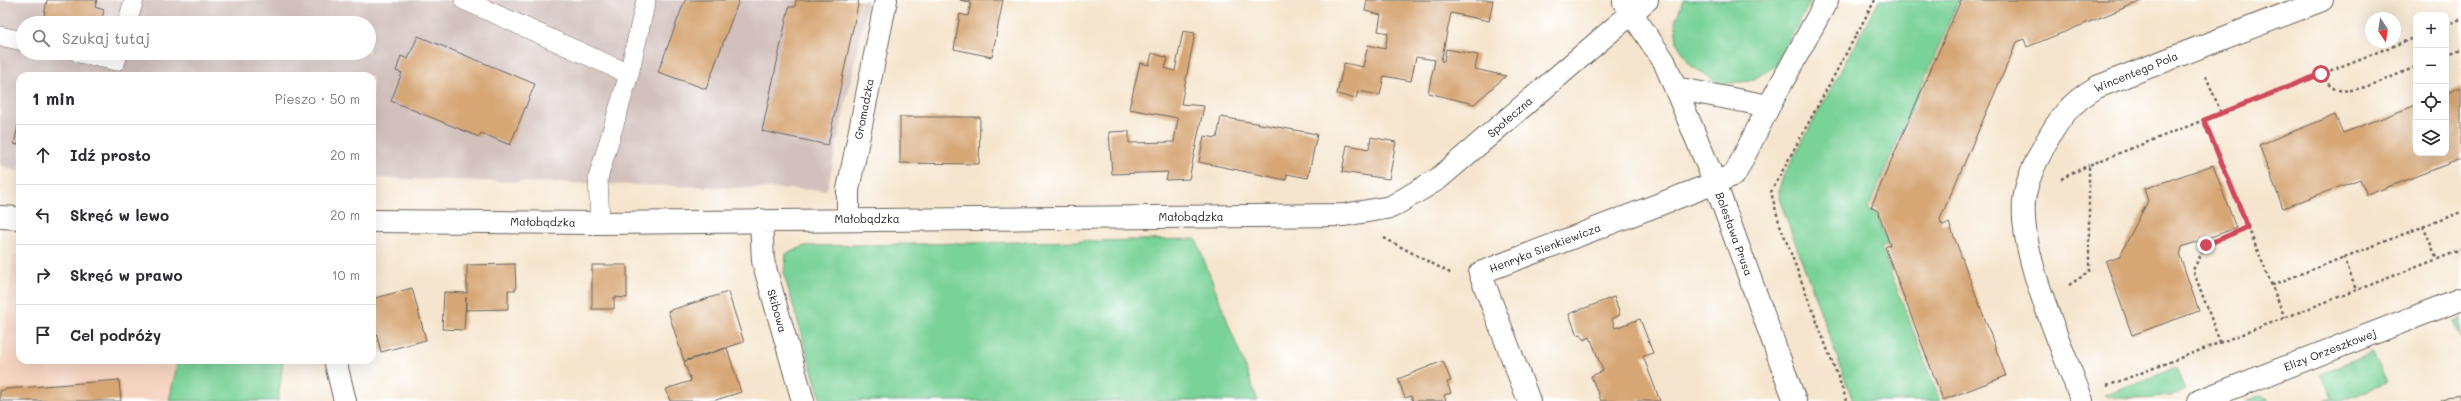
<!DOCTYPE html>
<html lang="pl">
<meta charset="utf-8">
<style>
body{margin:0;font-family:Mali,sans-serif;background:#f2f2f3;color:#2b2b33}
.controls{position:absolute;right:12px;top:12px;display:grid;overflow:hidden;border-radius:8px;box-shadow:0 4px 16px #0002}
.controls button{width:36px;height:36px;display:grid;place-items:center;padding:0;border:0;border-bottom:1px solid #e1e1e2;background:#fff;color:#2b2b33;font:20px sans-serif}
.compass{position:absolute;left:2365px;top:12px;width:36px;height:36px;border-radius:50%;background:#fff;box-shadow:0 4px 16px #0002;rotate:167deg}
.stop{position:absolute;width:12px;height:12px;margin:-9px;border:3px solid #d1495b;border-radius:50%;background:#fff}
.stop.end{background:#d1495b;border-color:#fff;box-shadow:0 1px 4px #0008}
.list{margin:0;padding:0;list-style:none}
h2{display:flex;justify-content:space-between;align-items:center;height:52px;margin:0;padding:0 16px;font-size:17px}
h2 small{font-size:13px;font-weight:400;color:#7c7c81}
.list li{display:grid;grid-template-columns:26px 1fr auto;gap:12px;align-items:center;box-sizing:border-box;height:60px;padding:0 16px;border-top:1px solid #e1e1e2}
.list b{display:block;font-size:15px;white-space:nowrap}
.list em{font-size:13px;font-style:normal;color:#7c7c81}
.icon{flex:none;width:22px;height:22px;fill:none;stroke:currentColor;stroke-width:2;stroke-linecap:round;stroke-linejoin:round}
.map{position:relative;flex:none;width:2461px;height:401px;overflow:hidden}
.search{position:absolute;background:#fff;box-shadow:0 4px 16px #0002;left:16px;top:16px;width:360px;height:44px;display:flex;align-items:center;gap:10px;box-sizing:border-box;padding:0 14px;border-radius:22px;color:#7c7c81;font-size:15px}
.panel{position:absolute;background:#fff;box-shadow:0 4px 16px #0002;left:16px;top:72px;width:360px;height:292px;border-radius:12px}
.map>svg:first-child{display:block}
.built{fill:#f5d3c1}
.industrial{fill:#d1c0bc;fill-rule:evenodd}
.green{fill:#79d298;stroke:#4a775a}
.building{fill:#d6a675}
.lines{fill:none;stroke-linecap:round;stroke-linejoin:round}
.lane-casing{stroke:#68625a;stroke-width:20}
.street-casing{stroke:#68625a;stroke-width:24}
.path{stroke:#68625a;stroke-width:2.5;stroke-dasharray:3 3;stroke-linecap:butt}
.lane{stroke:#fff;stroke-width:19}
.street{stroke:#fff;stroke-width:22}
.route{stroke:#d1495b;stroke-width:5}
.labels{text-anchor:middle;stroke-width:4;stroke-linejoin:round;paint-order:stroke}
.street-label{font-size:11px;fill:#1c1c1c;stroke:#fff}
</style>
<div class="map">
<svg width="2461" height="401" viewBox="0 0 2461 401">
<rect width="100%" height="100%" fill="#fff"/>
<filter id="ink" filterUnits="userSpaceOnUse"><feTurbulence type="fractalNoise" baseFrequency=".025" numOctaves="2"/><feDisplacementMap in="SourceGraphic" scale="8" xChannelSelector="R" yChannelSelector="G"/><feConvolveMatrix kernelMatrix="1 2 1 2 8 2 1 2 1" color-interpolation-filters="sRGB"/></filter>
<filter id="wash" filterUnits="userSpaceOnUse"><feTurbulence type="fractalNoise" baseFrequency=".012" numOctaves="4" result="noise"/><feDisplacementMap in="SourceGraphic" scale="16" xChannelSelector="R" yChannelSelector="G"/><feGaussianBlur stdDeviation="0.9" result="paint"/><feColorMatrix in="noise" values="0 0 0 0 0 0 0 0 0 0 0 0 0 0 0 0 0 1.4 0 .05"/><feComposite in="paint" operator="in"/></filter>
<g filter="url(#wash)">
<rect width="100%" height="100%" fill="#f5e5ce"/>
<!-- built -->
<path class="built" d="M13,255H20V360H178L169,401H0V358H2Z"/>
<!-- industrial -->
<path class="industrial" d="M0,0H868L827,190L372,178V76H20V172L0,165ZM23,23H369V53H23Z"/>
<!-- green -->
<path class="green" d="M1683,0H1811L1776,66L1750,81L1722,84L1691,66L1677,43L1675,22Z
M1879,0H1959L1868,209L1877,214L1888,244L1881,247L1940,401H1853L1780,201L1779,189L1783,177Z
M1196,239L1258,401H821L784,274L786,254L805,246Z
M2461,318V338L2454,321Z
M2372,353L2386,383L2342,401H2325L2332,398L2321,373Z
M178,360H283L278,401H169Z
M2176,368L2185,391C2161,400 2127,401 2104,395Z
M2259,396L2267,398L2269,401H2245Z"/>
<g id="blocks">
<!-- building -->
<path class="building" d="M47,0H97L95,7L104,10L101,23H52L43,21Z
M685,0H739L706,89L658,72Z
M796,0H859L828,145L762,131L789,7H795Z
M960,0H1003L992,57L954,49L960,14L968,16L971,3Z
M1367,0H1493L1489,21L1451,13L1441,61H1444L1446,49L1478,55L1475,69L1506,76L1474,104L1428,93L1435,60L1416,57L1411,81L1384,76L1380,95L1358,91L1356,99L1337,94L1344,63L1363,67L1368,45L1385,49L1388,33L1378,31L1381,15L1365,11Z
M1961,0H2144L2027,47L2024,39L2017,42L1940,219L1942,225L1949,223L2006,376L1943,400L1885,247L1890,245L1878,211L1871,207Z
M1183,31L1195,33L1181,104L1204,106L1189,179L1166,180L1168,172L1112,174L1109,132L1129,131V143L1174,142L1178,118L1129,109L1140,63L1149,65L1152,53L1168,58L1165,68L1175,71Z
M418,36L535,84L510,145L481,133L479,137L391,101L402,73L396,71L401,56L408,59Z
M2461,87V159L2367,195L2360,179L2283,208L2259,145L2335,115L2343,133L2416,105V153H2446V93Z
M900,117H980L979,164L900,163Z
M1221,117L1317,134L1308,178L1287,174L1286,180L1199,162L1204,136L1217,138Z
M19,121H20V145L14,144Z
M1371,137L1396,142L1389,179L1342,172L1347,145L1369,149Z
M2213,165L2236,228L2182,247L2180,256L2199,311L2132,335L2106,262L2119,257L2148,201L2144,189Z
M515,264L516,290H508V309L466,310V297L464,330L442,329L444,292L467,293V265Z
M592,265H627V298L614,297V309H592Z
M412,288L426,340L381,352L372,317V299Z
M728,292L744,342L684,361L668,311Z
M1614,297L1620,315L1612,319L1615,328L1640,319L1653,353L1643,356L1660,401H1601L1591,376L1603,371L1590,337L1584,340L1581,334L1577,335L1569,314Z
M727,348L741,392L713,401H670L666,389L691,381L684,362Z
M1443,361L1451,381L1447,382L1451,393L1444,395L1446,401H1413L1411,396L1405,398L1398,379Z
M119,380L121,401H0V391L6,389Z
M2458,394L2461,401H2441Z"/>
</g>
</g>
<g filter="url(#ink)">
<use href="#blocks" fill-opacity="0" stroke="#68625a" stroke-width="1"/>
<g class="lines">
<!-- lane casing -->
<g class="lane-casing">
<path id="lane" d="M464,0L629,74
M127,23L134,0
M0,36L23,41
M79,53L116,61L118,53
M600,223L598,178L629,74L646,0"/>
</g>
<!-- street casing -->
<g class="street-casing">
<path id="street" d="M1675,88L1769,106
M0,217L20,218
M848,219V190L886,0
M761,220L763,261L803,401
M372,221L600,223L1344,215L1391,207L1438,179L1647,0
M335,360L345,401
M1529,401L1480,273L1715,183L1664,61L1624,2
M1795,401L1715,183L1735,174L1769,106L1827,0
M2082,401C2063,348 2015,248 2025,194C2028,177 2036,162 2044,146C2059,118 2070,103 2097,87L2322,0
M2199,401L2461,299"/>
</g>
<!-- path -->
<path class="path" d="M2446,25L2461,19
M2446,55L2461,49
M2321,74C2326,80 2330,89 2339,90C2359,94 2396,74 2416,67
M2206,76L2221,113
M2204,120L2248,227L2206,245L2193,270L2220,342
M2061,179L2089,165
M2423,226L2437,259
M2248,227L2285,318
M1384,238L1452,274
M2344,257L2356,290
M2069,285L2089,272V165L2416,37
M2272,285L2461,212
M2107,386L2461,250
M1847,401L1779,222L1771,192L1875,0"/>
<!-- lane -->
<use href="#lane" class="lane"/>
<!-- street -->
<use href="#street" class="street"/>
</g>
</g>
<g class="lines" filter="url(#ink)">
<!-- route -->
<path class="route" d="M2206,245L2248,227L2204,120L2321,74"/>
</g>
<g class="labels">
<!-- street labels -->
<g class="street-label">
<text transform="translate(2136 72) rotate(-22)" y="4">Wincentego Pola</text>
<text transform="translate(864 109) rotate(-79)" y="4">Gromadzka</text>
<text transform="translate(1510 117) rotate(-41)" y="4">Społeczna</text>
<text x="1191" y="221">Małobądzka</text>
<text x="867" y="223">Małobądzka</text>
<text transform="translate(543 222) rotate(1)" y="4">Małobądzka</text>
<text transform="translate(1734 234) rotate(70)" y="4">Bolesława Prusa</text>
<text transform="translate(1545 248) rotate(-21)" y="4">Henryka Sienkiewicza</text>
<text transform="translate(777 311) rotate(74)" y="4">Skibowa</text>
<text transform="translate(2330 350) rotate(-21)" y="4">Elizy Orzeszkowej</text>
</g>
</g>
</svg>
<div class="controls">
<button>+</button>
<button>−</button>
<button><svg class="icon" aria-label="locate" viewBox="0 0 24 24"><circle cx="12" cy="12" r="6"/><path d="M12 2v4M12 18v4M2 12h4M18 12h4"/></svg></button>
<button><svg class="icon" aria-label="layers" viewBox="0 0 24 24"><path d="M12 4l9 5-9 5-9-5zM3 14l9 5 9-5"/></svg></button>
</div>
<svg class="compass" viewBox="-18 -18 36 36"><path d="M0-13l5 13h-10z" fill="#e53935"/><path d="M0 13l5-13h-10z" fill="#7c7c81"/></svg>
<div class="stop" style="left:2321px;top:74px"></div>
<div class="stop end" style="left:2206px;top:245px"></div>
<div class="search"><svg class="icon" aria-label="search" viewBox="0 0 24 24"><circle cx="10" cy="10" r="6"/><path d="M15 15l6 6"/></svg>Szukaj tutaj</div>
<section class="panel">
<h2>1 min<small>Pieszo · 50 m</small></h2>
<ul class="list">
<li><svg class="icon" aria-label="ahead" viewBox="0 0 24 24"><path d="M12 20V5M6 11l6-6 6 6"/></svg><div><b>Idź prosto</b></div><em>20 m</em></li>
<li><svg class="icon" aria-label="left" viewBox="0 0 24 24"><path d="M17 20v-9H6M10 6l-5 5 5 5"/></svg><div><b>Skręć w lewo</b></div><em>20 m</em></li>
<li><svg class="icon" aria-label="right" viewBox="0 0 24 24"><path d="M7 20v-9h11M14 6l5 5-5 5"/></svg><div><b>Skręć w prawo</b></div><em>10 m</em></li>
<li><svg class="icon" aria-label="arrive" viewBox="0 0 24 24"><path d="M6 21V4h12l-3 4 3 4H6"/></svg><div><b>Cel podróży</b></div></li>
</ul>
</section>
</div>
